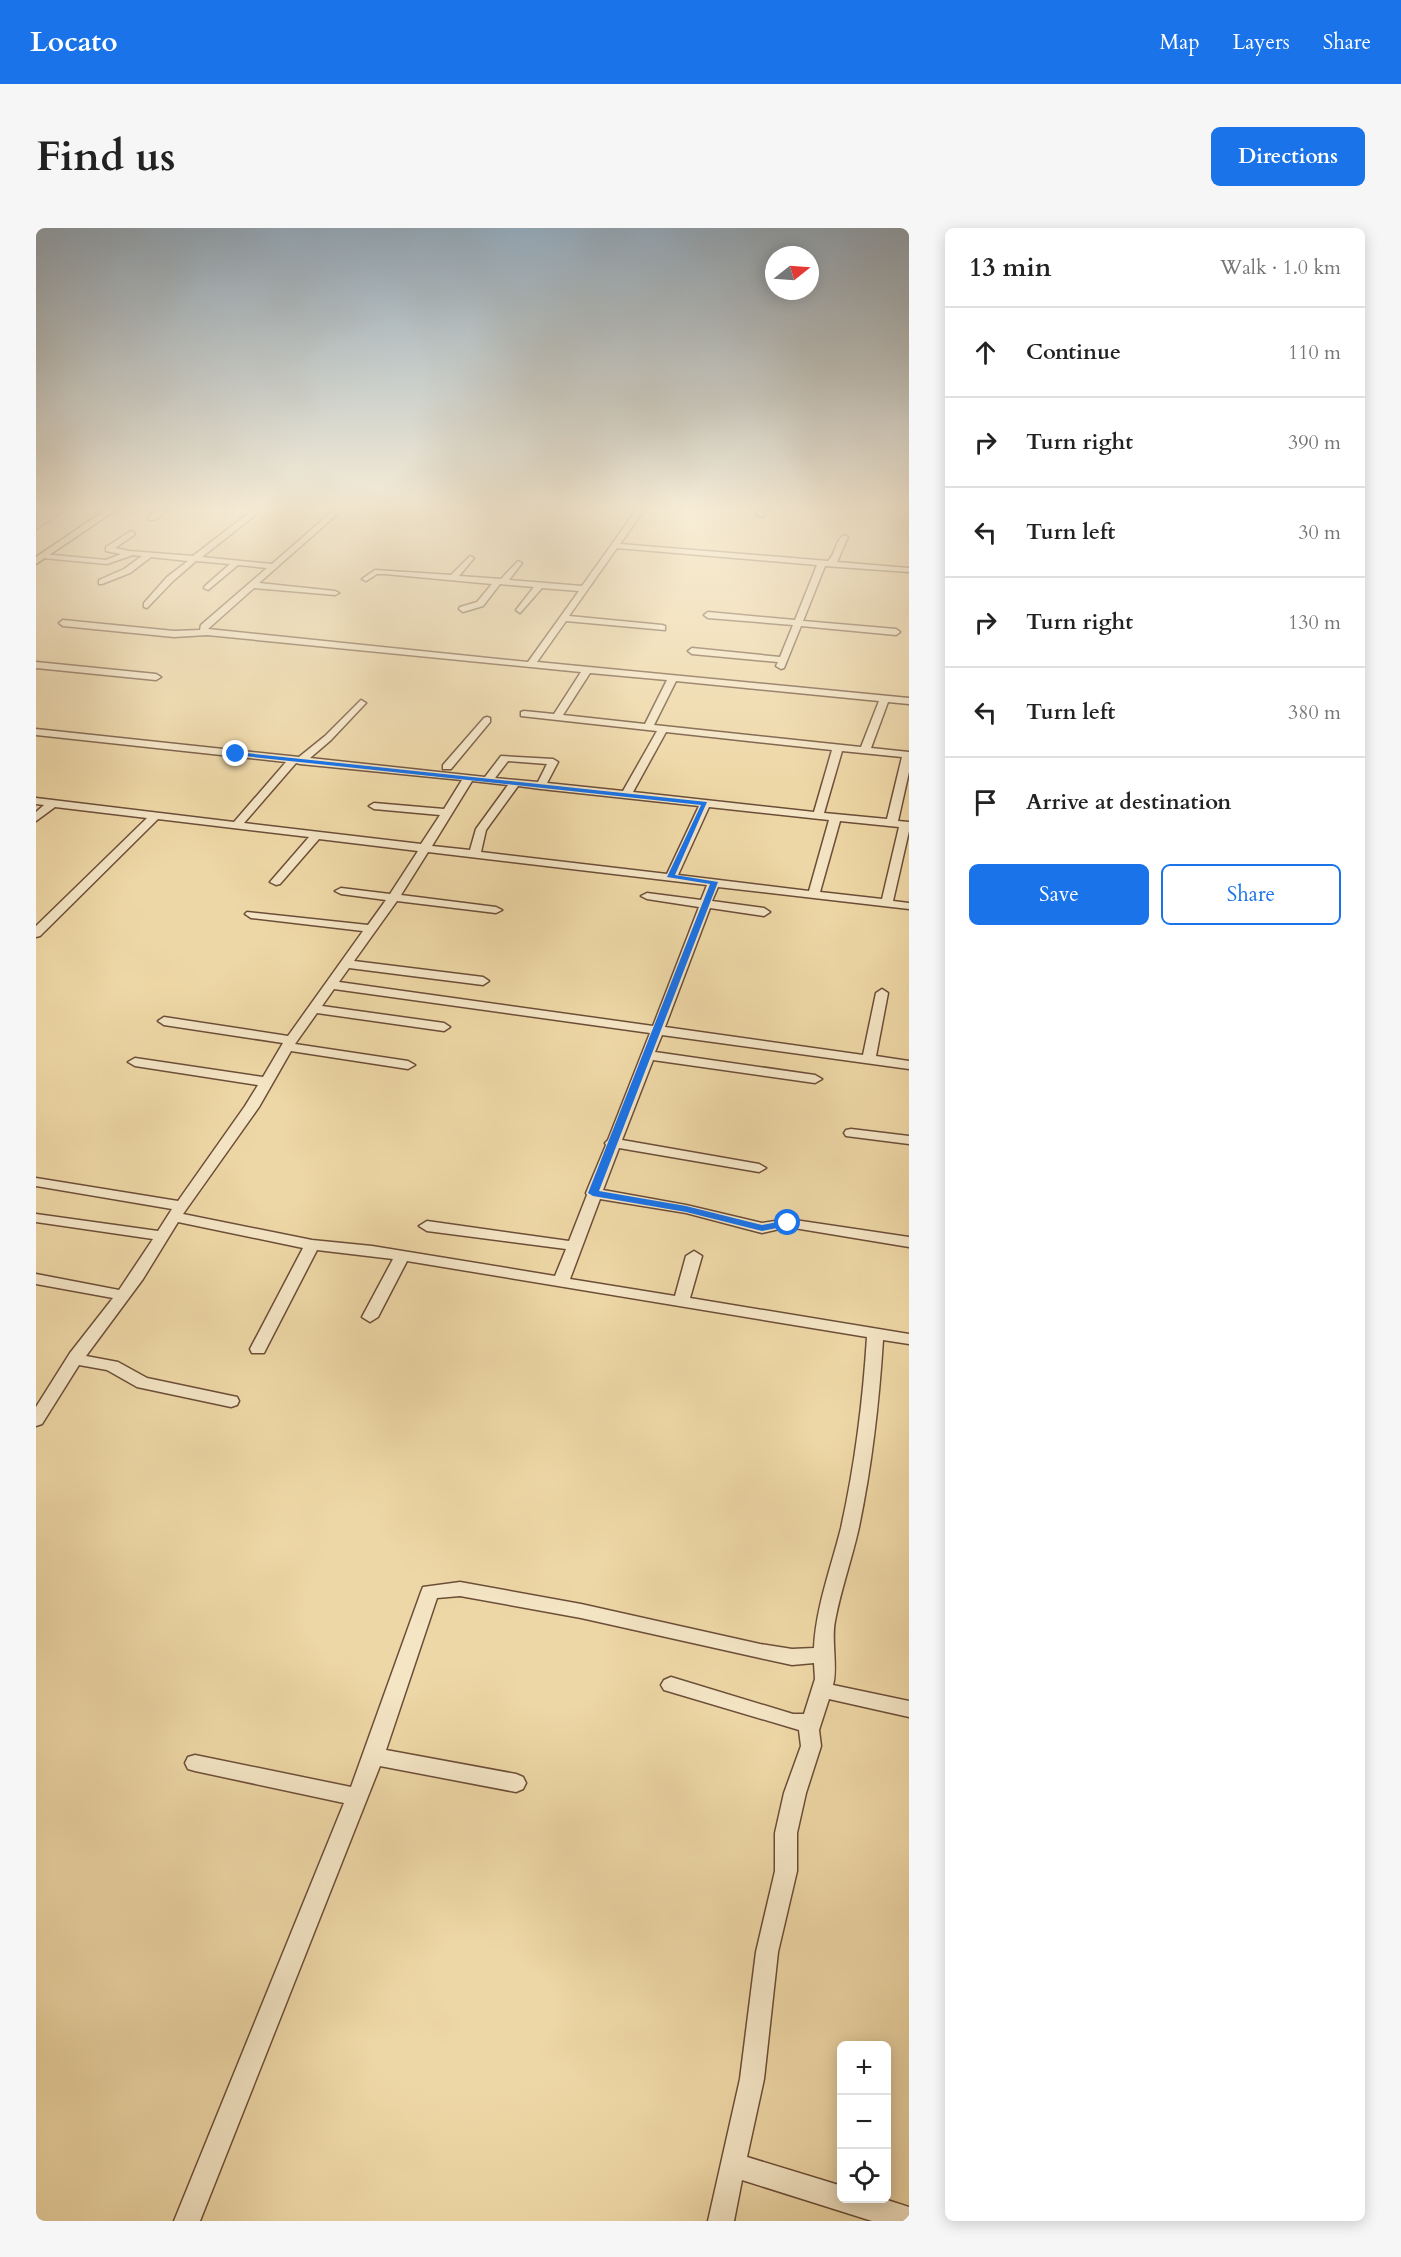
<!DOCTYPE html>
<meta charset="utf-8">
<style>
body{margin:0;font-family:Cardo,serif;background:#f6f6f6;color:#222}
.controls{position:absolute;right:18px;bottom:18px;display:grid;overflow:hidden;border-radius:9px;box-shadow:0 3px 15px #0003}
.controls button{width:54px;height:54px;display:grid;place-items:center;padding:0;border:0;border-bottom:2px solid #e0e0e0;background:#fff;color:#222;font:30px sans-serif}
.compass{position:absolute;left:729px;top:18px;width:54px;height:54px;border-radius:50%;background:#fff;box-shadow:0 3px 15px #0003;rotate:73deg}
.stop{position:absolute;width:18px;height:18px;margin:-14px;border:4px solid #1a73e8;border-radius:50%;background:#fff}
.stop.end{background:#1a73e8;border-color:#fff;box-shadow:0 2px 6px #0008}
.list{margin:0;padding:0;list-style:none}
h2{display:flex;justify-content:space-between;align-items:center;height:78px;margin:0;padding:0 24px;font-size:26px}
h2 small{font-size:20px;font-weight:400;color:#767676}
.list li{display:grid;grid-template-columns:39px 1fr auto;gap:18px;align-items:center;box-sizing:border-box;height:90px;padding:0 24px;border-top:2px solid #e0e0e0}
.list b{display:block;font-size:22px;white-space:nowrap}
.list em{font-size:20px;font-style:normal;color:#767676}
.actions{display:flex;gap:12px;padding:18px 24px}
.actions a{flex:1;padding:14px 0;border:2px solid #1a73e8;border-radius:9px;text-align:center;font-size:21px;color:#1a73e8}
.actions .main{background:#1a73e8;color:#fff}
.icon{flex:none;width:33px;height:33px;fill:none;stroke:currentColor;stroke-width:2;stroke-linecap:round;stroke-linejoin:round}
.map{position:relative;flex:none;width:873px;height:1993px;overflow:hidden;border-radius:9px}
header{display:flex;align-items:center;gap:36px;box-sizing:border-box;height:84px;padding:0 30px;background:#1a73e8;color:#fff}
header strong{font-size:28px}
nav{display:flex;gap:33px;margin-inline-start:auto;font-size:21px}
.intro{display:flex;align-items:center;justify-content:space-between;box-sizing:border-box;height:144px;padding:0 36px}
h1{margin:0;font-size:42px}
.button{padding:15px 27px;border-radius:9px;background:#1a73e8;color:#fff;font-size:21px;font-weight:700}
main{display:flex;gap:36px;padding:0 36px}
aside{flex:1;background:#fff;border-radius:9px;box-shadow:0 3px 15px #0003}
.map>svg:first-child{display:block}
.green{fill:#d1b88d;stroke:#896c50;stroke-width:1.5}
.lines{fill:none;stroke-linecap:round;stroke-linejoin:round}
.minor-casing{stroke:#6c4e38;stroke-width:3}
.major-casing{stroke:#412013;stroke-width:3}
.minor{fill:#f4e5c5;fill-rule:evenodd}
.major{fill:#eed7a6;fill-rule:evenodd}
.route{fill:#1a73e8}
</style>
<header>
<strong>Locato</strong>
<nav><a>Map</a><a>Layers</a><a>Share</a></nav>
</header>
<div class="intro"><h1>Find us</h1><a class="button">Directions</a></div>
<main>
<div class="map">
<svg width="873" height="1993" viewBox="0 0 873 1993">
<rect width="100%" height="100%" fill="#eed7a6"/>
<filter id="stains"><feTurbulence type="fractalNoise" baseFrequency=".00333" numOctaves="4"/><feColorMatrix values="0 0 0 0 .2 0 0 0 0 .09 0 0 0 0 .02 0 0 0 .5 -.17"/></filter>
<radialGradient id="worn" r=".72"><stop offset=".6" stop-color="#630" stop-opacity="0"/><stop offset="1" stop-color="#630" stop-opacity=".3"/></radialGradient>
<!-- green -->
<path class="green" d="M0,281H32L0,302Z"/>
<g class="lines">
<!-- minor casing -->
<g class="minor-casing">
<path id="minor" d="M123,281H132L119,292H113V288Z
M218,281H227L166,329L236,336L299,281H307L223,355L299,363L303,365L299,367L218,360L172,401L492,434L543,363L506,360L484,385L480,382L498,359L464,356L447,378L427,384L423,381L424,379L441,374L456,356L349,346H341L330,353L326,351L339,342L415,347L434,328L438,330L423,348L465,351L482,333L486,335L473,352L546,358L601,281H609L584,316L792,333C800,326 799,312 808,307L812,309L801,334L873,340V344L789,338L767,393L860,401L864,404L860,407L765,398L748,440L745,441L740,438L742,434L656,426L652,423L656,420L744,429L757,397L672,390L668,387L672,384L759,392L781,337L581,320L533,388L626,397L629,398V402L530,393L501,434L873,470V476L852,474L835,520L873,524V544L862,593L873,594V603L857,673L873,675V681L682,659L676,673L728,680L734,684L728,688L674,680L629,799L827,827L840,765L846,761L852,765L840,828L873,833V841L626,807L619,824L779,847L786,851L779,855L617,832L586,912L723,936L730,940L723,944L583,920L567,962L650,977L726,995L752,991L873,1009V1019L752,999L726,1005L650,985L564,971L534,1051L639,1068L650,1028L658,1023L666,1028L654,1070L873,1106V1116L847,1112C843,1175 836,1237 823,1299C816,1331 805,1361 799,1393C795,1412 802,1440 797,1457L873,1473V1489L793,1471L783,1502L785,1518L770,1565L761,1605V1643L742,1724L728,1851L711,1929L806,1958V1970H845L873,1979V1993H836L706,1952L698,1993H672L704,1851L720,1724L739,1643V1605L748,1565L765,1518L763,1502L628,1462L625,1457L628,1452L635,1449L757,1486H768L779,1451L778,1435L756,1437L724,1430L545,1390L424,1368L401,1370L350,1522L480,1546L487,1549L490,1555L487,1561L480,1564L344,1538L164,1993H138L308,1575L159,1543L152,1541L149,1535L152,1529L159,1527L315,1559L385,1364L387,1359L424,1354L545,1376L724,1416L756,1421L778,1420C780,1379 795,1340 805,1300C819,1237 827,1173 831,1109L371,1033L342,1089L334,1094L326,1089L357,1031L281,1022L230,1121L228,1125H216L214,1121L267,1020L142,994L107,1051L50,1128L82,1134L111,1150L201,1169L203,1173L201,1177L195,1179L101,1159L71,1142L43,1137L6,1196L0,1198V1179L34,1125L77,1070L0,1056V1046L83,1062L117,1011L0,994V986L122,1003L136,981L0,958V950L142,973L209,878L222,857L99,838L92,834L99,830L227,849L247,815L128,797L122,793L128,789L252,808L327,703L215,690L209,686L211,684L332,697L350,672L305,666L299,663L305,660L354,666L382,623L283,611L244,656L240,657L234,654L273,609L122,591L4,708L0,709V698L111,590L19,579L0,593V584L8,577L0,576V570L198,594L250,534L0,507V501L263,529L289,508L325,472L330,475L328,477L295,512L274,530L449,549L465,528L517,531L522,534L511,555L587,563L621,503L485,488V484L488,483L518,486L545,444L171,407L138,409L27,398L23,395L27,392L138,403L164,402L165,397L231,340L202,337L172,362L168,360L169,358L194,336L160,333L137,353L111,380L108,379V375L131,349L152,333L115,329L94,345L66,356H63V352L88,341L106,328L97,327L71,336L7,330L3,328L7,326L70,332L85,326L70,323V319L95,303L99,305L98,307L79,320L93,323L157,328ZM554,445L631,452L609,496L527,487ZM640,453L843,473L825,519L618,497ZM630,504L796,522L778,584L597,564ZM806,523L866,529L851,591L788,585ZM472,533L511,536L502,554L459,550ZM260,535L264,536L426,552L408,581L338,575L333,578L338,581L404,587L385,616L208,595ZM436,553L472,557L440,601L434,622L396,618ZM482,558L505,561L663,578L631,646L445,624L450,602ZM673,579L793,592L773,663L642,647ZM804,593L863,599L846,671L784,664ZM392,624L671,657L665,672L611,665L605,668L611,671L663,679L617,798L303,754L313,740L447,757L453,753L447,749L318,733L361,673L460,685L466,682L460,679L365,667ZM298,761L614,805L572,912L569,915L570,917L550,965L551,967L533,1013L391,993L383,998L391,1003L530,1021L519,1048L336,1018L276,1012L147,986L223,879L255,823L372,841L379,837L372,833L259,816L281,785L408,803L414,799L408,795L286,778Z
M723,281H731L727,289L720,287Z
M0,434L120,446L125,449L120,452L0,440Z
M451,489L454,490V494L415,541H407V537L448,490Z
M815,901L873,908V916L810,908L808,905L810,902Z"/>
</g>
<!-- major casing -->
<g class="major-casing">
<path id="major" d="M71,281H81L0,336V329Z"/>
</g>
<!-- minor -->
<use href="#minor" class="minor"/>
<!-- major -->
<use href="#major" class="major"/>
</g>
<!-- sky -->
<linearGradient id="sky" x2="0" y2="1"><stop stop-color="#93a9ba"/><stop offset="0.5" stop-color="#f7edd7"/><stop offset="1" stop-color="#f7edd7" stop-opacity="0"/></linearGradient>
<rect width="873" height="560" fill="url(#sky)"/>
<!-- route -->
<path class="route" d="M200,524L671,574L639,647L682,654L563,963L650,978L726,997L752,992L756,993V997L726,1003L650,984L557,968L552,965L674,656L631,649L665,577L198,527Z"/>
<rect width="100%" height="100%" filter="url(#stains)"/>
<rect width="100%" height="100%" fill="url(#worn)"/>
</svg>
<div class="controls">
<button>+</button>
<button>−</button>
<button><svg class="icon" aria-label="locate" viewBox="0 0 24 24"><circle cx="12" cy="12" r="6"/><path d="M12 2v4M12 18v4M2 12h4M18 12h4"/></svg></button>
</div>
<svg class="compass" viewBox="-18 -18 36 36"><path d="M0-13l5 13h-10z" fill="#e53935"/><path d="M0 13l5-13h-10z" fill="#767676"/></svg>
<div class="stop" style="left:752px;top:995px"></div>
<div class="stop end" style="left:200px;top:526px"></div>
</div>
<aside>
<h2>13 min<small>Walk · 1.0 km</small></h2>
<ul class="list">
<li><svg class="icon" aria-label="ahead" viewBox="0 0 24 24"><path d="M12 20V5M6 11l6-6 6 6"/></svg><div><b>Continue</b></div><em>110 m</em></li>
<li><svg class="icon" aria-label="right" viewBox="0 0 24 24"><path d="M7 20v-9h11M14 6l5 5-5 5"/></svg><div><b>Turn right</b></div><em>390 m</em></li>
<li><svg class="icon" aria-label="left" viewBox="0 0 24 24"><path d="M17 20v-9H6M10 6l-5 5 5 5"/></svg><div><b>Turn left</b></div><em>30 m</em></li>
<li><svg class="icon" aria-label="right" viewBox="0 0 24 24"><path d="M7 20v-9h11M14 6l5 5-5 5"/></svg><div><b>Turn right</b></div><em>130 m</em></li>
<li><svg class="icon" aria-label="left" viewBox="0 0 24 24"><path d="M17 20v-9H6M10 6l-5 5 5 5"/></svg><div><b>Turn left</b></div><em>380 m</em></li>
<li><svg class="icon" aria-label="arrive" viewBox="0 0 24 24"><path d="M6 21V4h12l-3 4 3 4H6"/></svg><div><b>Arrive at destination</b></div></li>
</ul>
<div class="actions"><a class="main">Save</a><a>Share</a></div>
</aside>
</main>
